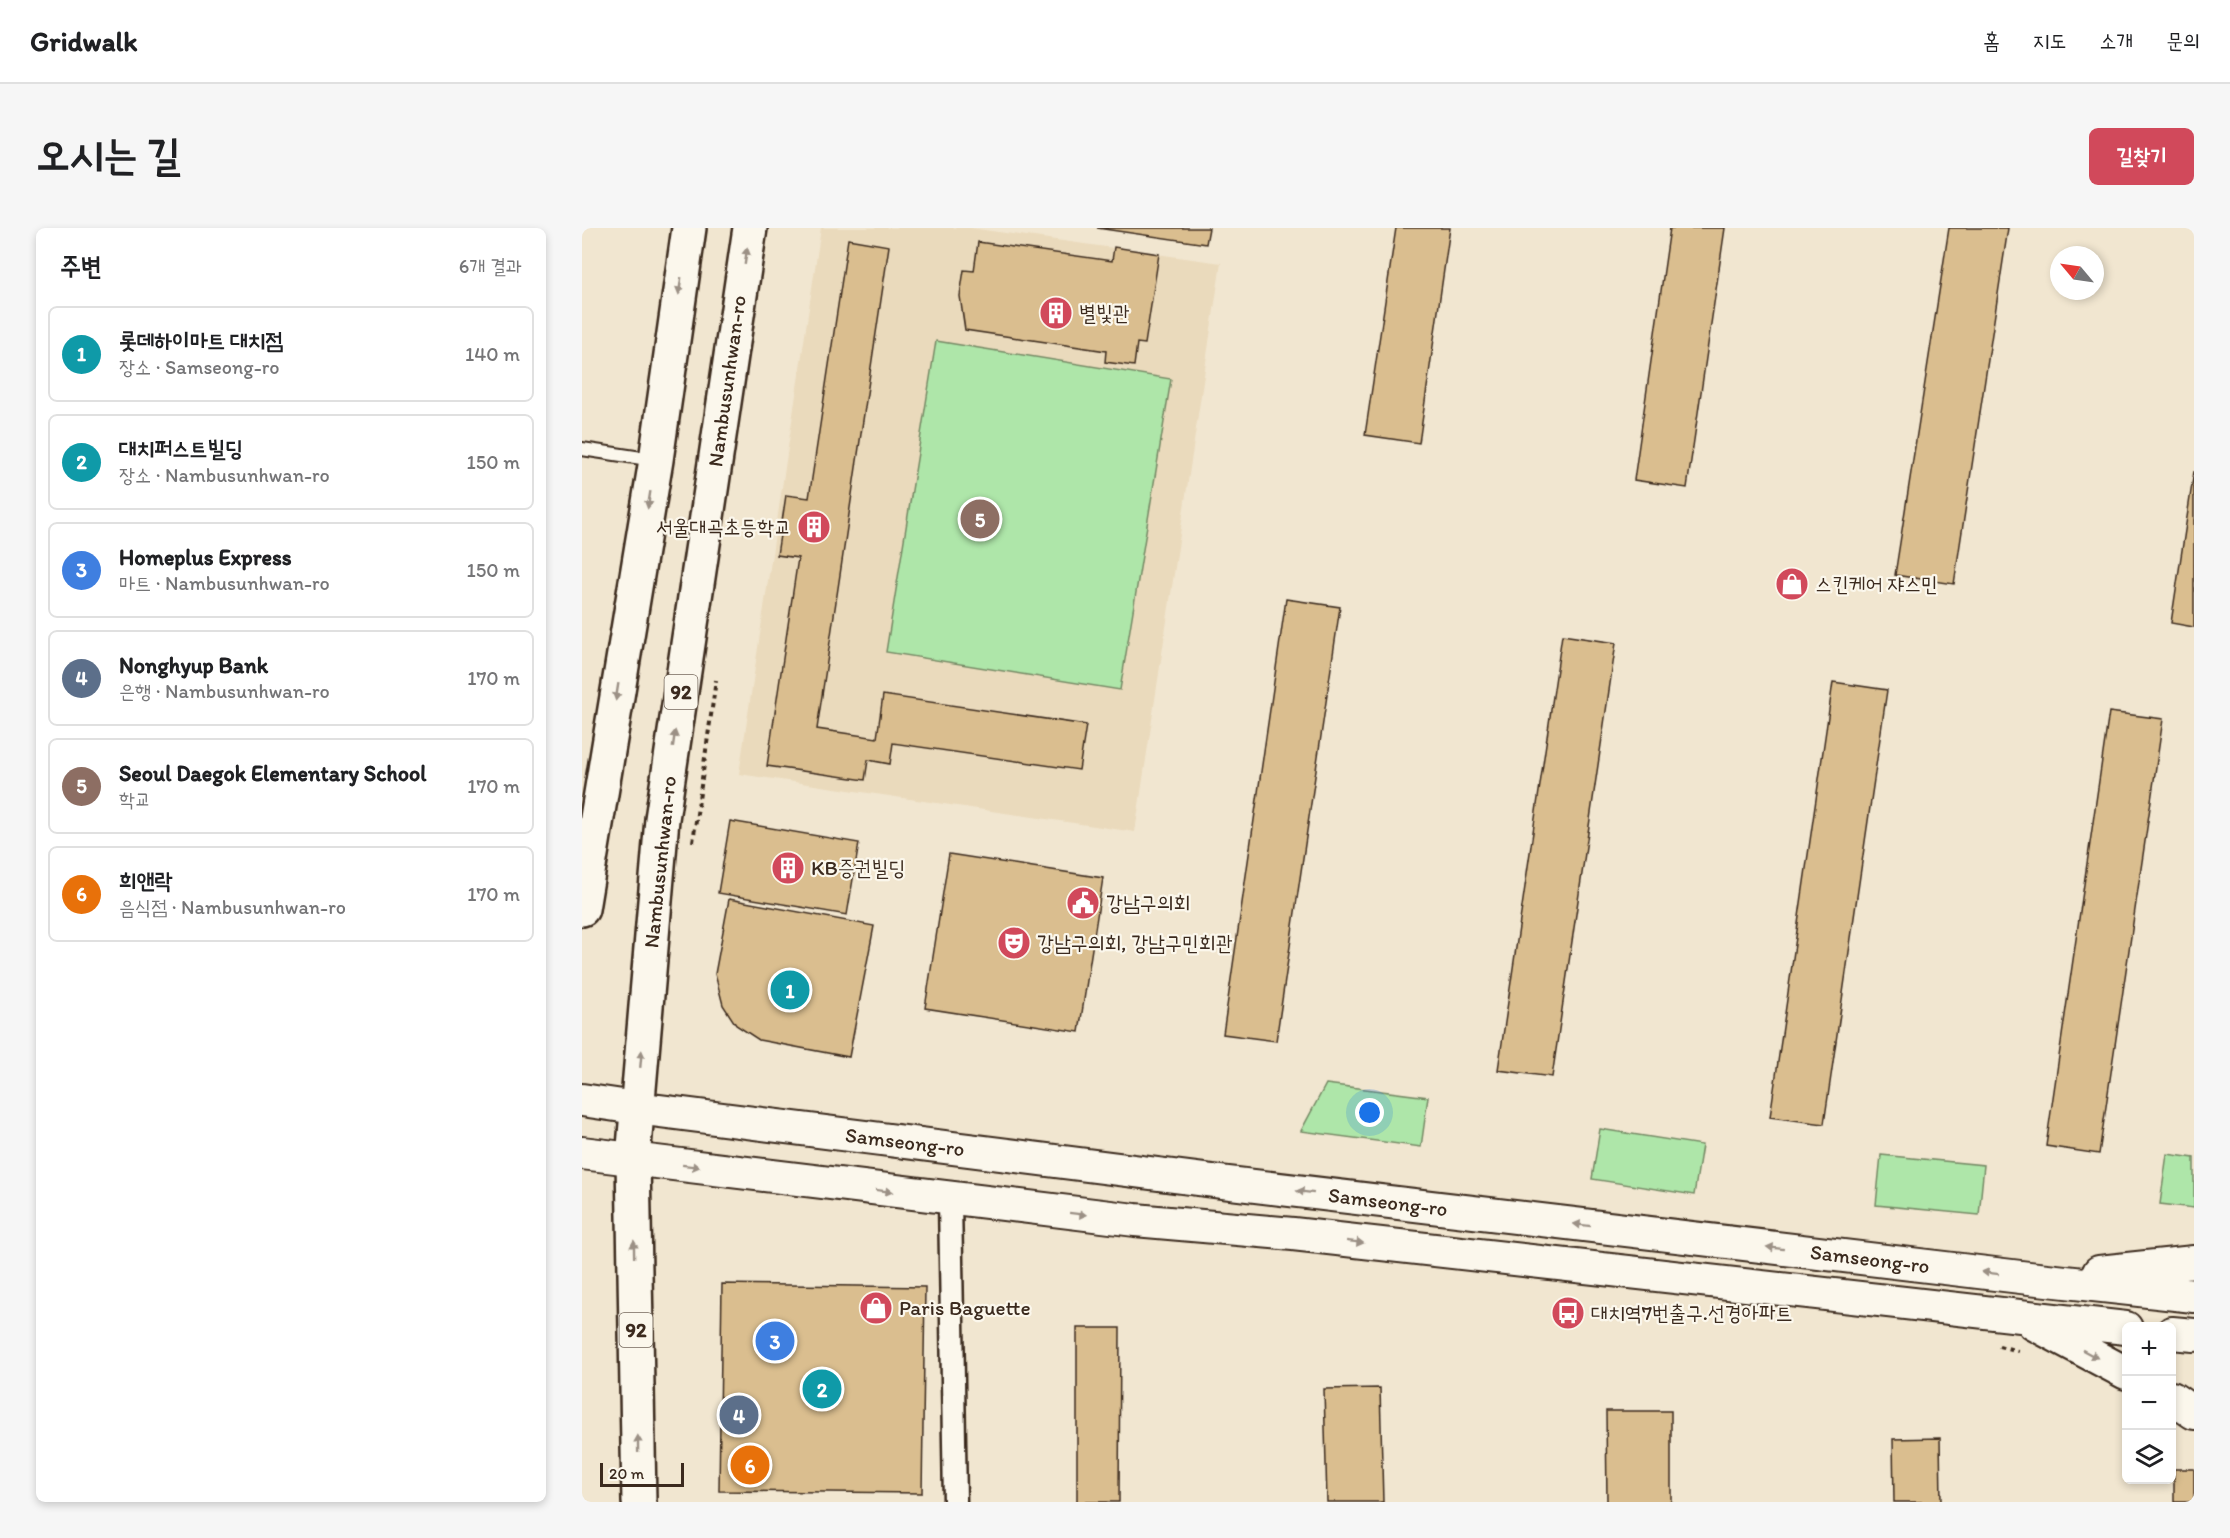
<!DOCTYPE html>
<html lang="ko">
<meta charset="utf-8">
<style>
body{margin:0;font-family:Itim,"Poor Story",sans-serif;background:#f6f6f6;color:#202124}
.controls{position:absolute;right:18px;bottom:18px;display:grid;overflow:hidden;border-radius:9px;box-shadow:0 3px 9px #0003}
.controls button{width:54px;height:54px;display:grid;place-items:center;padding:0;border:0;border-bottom:2px solid #e0e0e0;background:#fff;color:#202124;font:30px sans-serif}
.compass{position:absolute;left:1468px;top:18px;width:54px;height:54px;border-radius:50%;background:#fff;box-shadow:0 3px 9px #0003;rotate:299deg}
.scale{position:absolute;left:18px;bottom:15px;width:84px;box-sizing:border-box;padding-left:6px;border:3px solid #3b2a1e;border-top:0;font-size:16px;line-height:21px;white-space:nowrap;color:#3b2a1e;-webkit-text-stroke:4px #fbf7ec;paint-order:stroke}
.you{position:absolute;left:788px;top:885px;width:21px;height:21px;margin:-15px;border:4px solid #fff;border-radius:50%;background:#1a73e8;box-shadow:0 0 0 9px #1a73e833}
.badge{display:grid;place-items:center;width:39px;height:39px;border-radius:50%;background:#d1495b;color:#fff;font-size:20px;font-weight:700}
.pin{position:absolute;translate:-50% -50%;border:3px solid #fff;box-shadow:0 2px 6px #0006}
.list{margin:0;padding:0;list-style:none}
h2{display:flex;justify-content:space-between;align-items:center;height:78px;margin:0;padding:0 24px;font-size:26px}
h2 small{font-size:20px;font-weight:400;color:#757577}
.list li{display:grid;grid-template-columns:39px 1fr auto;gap:18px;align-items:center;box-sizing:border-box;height:96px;margin:0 12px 12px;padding:0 12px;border:2px solid #e0e0e0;border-radius:9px}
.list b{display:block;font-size:22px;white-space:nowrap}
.list p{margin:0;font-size:20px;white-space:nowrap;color:#757577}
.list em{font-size:20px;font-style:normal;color:#757577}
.icon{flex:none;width:33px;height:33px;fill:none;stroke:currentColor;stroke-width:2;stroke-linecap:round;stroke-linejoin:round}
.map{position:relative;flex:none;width:1612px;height:1274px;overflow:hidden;border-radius:9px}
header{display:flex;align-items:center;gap:36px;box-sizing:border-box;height:84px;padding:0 30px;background:#fff;border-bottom:2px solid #e0e0e0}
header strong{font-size:28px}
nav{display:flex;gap:33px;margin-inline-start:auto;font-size:21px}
.intro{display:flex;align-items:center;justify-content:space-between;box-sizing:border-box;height:144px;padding:0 36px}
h1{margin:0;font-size:42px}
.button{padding:15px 27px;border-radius:9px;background:#d1495b;color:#fff;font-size:21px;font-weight:700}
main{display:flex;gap:36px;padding:0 36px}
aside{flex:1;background:#fff;border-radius:9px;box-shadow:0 3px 9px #0003}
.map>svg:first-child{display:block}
.built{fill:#eadabc}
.green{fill:#aee6a9;stroke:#748864;stroke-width:1.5}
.building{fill:#dabe8f;stroke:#3b2a1e;stroke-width:1.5}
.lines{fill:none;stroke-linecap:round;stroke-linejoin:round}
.lane-casing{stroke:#3b2a1e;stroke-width:16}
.street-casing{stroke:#3b2a1e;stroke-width:27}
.secondary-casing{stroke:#3b2a1e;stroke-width:36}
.primary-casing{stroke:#3b2a1e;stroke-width:38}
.path{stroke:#3b2a1e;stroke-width:4;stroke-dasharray:4.5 4.5;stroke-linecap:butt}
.lane{stroke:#fbf7ec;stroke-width:12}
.street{stroke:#fbf7ec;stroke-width:22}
.secondary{stroke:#fbf7ec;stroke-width:32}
.primary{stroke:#fbf7ec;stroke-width:33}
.oneway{fill:#9b9085}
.labels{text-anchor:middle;stroke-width:4.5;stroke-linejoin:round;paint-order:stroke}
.shield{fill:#fbf7ec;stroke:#75685c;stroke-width:1.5}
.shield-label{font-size:20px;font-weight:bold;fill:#3b2a1e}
.poi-label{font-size:21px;fill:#3b2a1e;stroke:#fbf7ec;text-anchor:start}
.street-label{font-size:21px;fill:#3b2a1e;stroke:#fbf7ec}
</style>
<header>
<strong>Gridwalk</strong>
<nav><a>홈</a><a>지도</a><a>소개</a><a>문의</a></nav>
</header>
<div class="intro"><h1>오시는 길</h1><a class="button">길찾기</a></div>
<main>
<aside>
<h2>주변<small>6개 결과</small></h2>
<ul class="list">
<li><span class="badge" style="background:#0f9aa8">1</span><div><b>롯데하이마트 대치점</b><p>장소 · Samseong-ro</p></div><em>140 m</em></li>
<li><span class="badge" style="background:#0f9aa8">2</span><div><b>대치퍼스트빌딩</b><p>장소 · Nambusunhwan-ro</p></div><em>150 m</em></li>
<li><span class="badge" style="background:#3f7fe0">3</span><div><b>Homeplus Express</b><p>마트 · Nambusunhwan-ro</p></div><em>150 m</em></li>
<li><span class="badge" style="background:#5c6f8a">4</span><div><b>Nonghyup Bank</b><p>은행 · Nambusunhwan-ro</p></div><em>170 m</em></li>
<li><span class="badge" style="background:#8d6e63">5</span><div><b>Seoul Daegok Elementary School</b><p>학교</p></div><em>170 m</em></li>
<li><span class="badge" style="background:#e8710a">6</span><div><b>희앤락</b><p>음식점 · Nambusunhwan-ro</p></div><em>170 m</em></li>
</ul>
</aside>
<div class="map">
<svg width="1612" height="1274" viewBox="0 0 1612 1274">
<rect width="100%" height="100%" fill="#f1e6d0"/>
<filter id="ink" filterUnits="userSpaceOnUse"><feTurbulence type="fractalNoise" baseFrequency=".0167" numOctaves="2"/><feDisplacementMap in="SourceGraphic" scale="12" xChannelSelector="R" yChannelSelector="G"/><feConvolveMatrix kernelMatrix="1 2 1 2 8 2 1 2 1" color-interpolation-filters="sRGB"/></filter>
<g filter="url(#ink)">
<!-- built -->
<path class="built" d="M239,0H388L639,35L553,604L157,546Z"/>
<!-- green -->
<path class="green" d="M354,113L589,151L538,462L304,424Z
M744,856L846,869L839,919L719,903Z
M1018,901L1120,917L1112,967L1010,951Z
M1585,926L1612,930V980L1578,976Z
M1299,927L1402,937L1397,987L1294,977Z"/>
<!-- building -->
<path class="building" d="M515,0H627L624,16Z
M814,0H868L837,215L783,207Z
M1088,0H1143L1105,260L1052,252Z
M1367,0H1426L1372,356L1313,347Z
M266,11L307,18L235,501L295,510L301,467L504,497L497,542L311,515L308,536L286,532L283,552L185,538L216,330L195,327L204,267L227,270Z
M396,14L530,33L532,19L577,26L563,116L555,115L552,138L523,134L524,123L383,102L378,68L382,42L392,43Z
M1612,243V399L1589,395Z
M704,371L758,379L694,813L641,806Z
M980,407L1034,415L970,849L916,842Z
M1251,454L1305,462L1242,896L1188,889Z
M1527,484L1581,491L1517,926L1464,918Z
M148,593L277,615L265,687L136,665Z
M367,626L521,650L497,804L343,780Z
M147,671L292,698L267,829L177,812L154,797L141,777L133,746Z
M140,1056L343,1059L340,1265L137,1263Z
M495,1100H538L537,1274H495Z
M798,1160L801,1274H745L742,1161Z
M1024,1183H1089V1274H1025Z
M1358,1210L1359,1274H1312L1311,1211Z
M1592,1241H1612V1274H1592Z"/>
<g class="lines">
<!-- lane casing -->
<g class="lane-casing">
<path id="lane" d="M0,221L73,232"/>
</g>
<!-- street casing -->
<g class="street-casing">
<path id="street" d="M368,971L373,1274"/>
</g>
<!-- secondary casing -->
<g class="secondary-casing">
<path id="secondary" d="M0,872L54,880L639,954L1447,1050L1612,1068
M0,925L553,992L711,1006L1544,1100
M1517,1044L1612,1034
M1452,1096L1544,1145
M1590,1105L1612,1107
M1590,1170L1612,1185"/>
</g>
<!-- primary casing -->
<g class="primary-casing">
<path id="primary" d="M0,681L74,232L107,0
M57,1274L51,931L80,591L168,0"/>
</g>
<!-- path -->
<path class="path" d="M111,614L134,452
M1417,1118L1436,1123"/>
<!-- lane -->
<use href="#lane" class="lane"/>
<!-- street -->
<use href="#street" class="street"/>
<!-- secondary -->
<use href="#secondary" class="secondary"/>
<!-- primary -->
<use href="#primary" class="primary"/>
</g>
<!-- one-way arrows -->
<defs><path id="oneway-solid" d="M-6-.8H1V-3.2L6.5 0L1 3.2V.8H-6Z" transform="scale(1.5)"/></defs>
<g class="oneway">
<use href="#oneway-solid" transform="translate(164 28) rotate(-82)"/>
<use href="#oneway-solid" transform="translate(98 58) rotate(98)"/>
<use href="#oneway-solid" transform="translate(67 272) rotate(99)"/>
<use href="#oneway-solid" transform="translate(35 464) rotate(99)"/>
<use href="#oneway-solid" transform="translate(92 511) rotate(-82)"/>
<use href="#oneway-solid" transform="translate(59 831) rotate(-85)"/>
<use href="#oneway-solid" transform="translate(109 938) rotate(7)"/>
<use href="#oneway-solid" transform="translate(302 963) rotate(7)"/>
<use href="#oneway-solid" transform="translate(723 964) rotate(-173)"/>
<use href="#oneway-solid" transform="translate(496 986) rotate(7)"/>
<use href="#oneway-solid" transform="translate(1000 997) rotate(-173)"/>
<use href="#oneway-solid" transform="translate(773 1014) rotate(7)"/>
<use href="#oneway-solid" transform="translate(1193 1020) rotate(-173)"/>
<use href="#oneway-solid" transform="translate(52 1021) rotate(-91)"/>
<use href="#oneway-solid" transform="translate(1408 1045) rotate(-173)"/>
<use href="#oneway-solid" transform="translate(1508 1126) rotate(28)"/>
<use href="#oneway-solid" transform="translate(56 1216) rotate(-91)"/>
</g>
</g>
<!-- icons -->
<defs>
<g id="building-disc" transform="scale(1.725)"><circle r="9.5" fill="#d1495b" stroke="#fbf7ec"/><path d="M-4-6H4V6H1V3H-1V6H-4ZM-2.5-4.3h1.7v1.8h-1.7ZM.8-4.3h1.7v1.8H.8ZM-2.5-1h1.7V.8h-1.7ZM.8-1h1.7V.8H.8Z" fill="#fff"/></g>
<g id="shop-disc" transform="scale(1.725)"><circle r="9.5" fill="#d1495b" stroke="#fbf7ec"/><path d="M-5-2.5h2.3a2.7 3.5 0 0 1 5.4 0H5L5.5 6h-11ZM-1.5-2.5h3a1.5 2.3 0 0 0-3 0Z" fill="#fff"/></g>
<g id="civic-disc" transform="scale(1.725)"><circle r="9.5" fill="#d1495b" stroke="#fbf7ec"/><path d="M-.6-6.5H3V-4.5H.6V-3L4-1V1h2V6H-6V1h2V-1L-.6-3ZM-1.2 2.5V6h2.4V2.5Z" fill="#fff"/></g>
<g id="theatre-disc" transform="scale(1.725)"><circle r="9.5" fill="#d1495b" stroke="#fbf7ec"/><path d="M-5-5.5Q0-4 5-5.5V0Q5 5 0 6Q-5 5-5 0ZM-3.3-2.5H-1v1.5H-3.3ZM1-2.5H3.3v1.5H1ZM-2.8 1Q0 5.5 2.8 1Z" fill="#fff"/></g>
<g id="bus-disc" transform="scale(1.725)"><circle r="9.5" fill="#d1495b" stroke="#fbf7ec"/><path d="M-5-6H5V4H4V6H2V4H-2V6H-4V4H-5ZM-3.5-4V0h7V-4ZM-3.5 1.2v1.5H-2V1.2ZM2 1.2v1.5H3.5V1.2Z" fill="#fff"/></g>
</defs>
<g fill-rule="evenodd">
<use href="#building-disc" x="474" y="85"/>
<use href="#building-disc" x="232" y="299"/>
<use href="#shop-disc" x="1210" y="356"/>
<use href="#building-disc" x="206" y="640"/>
<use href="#civic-disc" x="501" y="675"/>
<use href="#theatre-disc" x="432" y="715"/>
<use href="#shop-disc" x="294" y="1080"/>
<use href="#bus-disc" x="986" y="1085"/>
</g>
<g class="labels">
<!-- shield labels -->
<g class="shield">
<rect x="82.5" y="447" width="33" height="34" rx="4.5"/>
<rect x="37.5" y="1085" width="33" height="34" rx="4.5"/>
</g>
<g class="shield-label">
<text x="99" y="471">92</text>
<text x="54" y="1109">92</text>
</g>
<!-- poi labels -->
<g class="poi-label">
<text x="497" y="92">별빛관</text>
<text x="209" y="306" text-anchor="end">서울대곡초등학교</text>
<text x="1233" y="363">스킨케어 쟈스민</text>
<text x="229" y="647">KB증권빌딩</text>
<text x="524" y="682">강남구의회</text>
<text x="455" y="722">강남구의회, 강남구민회관</text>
<text x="317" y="1087">Paris Baguette</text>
<text x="1009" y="1092">대치역7번출구.선경아파트</text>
</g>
<!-- street labels -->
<g class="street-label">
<text transform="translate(145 153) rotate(-82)" y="7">Nambusunhwan-ro</text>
<text transform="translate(78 634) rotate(-84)" y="7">Nambusunhwan-ro</text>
<text transform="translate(323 914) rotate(7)" y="7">Samseong-ro</text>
<text transform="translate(806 974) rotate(7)" y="7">Samseong-ro</text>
<text transform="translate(1288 1031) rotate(7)" y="7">Samseong-ro</text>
</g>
</g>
</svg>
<div class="controls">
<button>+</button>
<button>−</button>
<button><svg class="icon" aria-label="layers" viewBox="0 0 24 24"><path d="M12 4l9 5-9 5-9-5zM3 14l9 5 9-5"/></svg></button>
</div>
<svg class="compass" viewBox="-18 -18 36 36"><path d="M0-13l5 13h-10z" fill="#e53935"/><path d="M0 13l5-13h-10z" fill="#757577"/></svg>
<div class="scale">20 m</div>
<div class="you"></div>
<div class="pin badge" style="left:208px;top:762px;background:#0f9aa8">1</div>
<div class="pin badge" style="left:240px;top:1161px;background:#0f9aa8">2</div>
<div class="pin badge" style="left:193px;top:1113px;background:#3f7fe0">3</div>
<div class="pin badge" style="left:157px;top:1187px;background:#5c6f8a">4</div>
<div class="pin badge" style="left:398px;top:291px;background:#8d6e63">5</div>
<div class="pin badge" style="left:168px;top:1237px;background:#e8710a">6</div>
</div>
</main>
